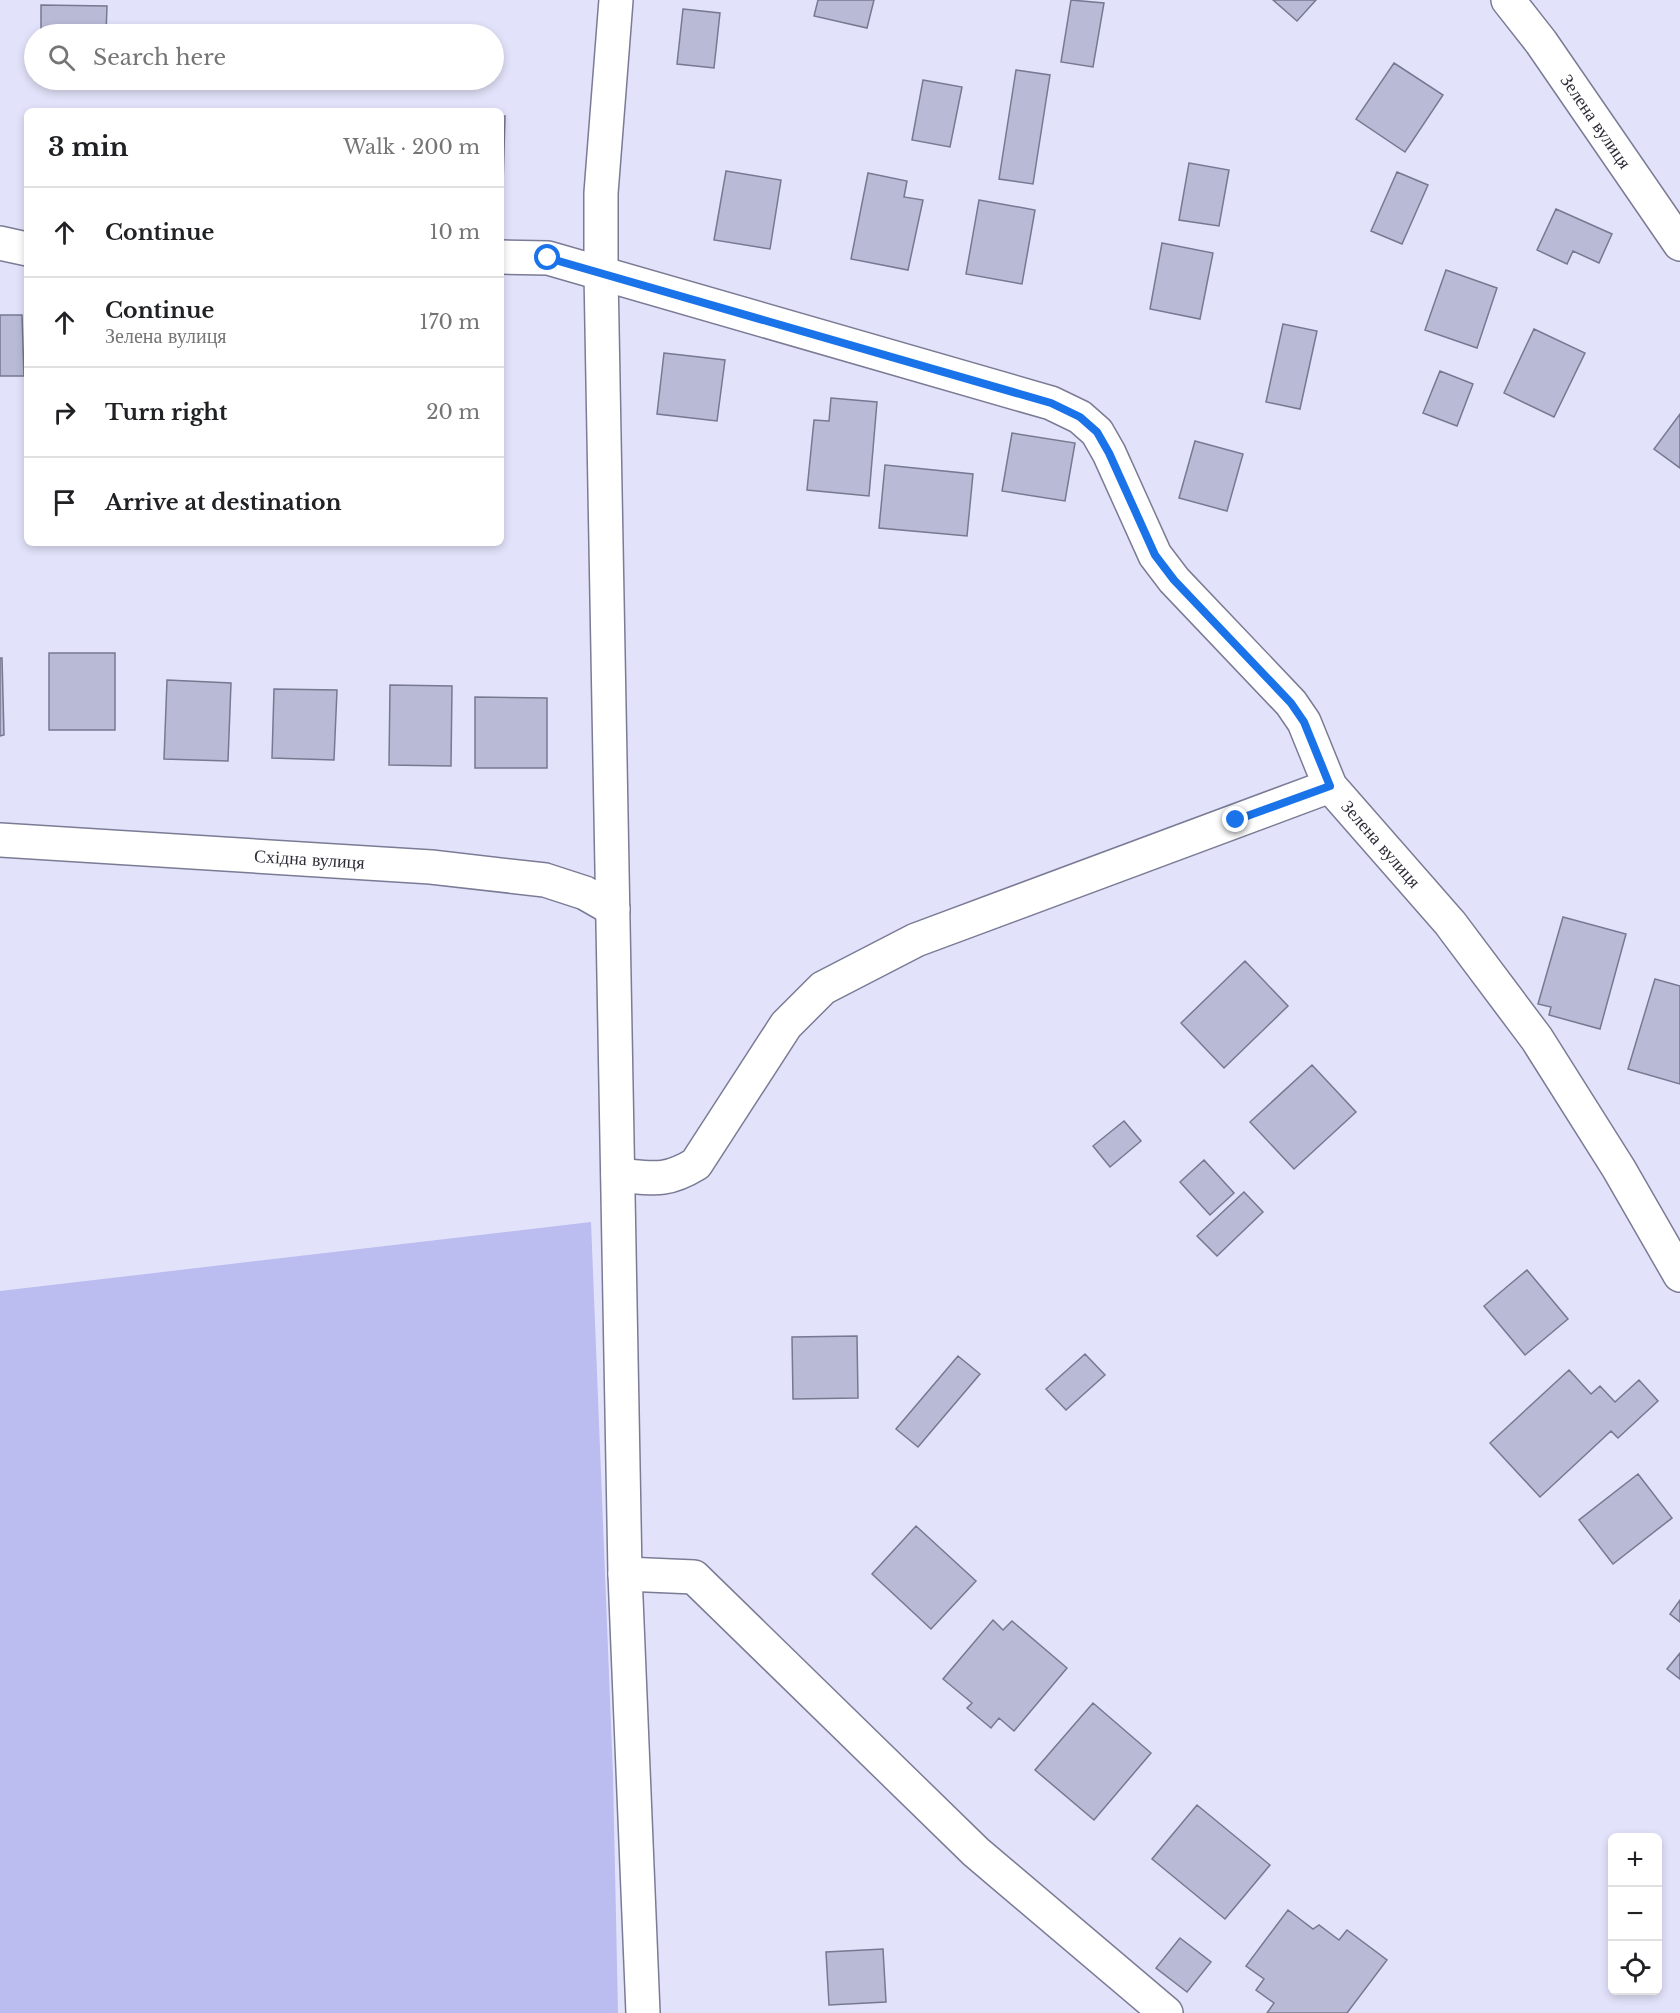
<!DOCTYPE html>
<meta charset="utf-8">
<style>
body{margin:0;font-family:"Libre Baskerville",serif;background:#f6f6f6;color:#202124}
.controls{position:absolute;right:18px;bottom:18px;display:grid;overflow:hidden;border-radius:9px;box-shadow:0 3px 9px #0003}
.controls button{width:54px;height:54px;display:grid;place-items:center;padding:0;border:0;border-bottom:2px solid #e0e0e0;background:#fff;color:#202124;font:30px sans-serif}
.stop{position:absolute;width:18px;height:18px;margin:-14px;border:4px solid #1a73e8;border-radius:50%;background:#fff}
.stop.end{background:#1a73e8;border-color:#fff;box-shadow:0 2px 6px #0008}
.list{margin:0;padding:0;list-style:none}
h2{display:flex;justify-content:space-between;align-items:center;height:78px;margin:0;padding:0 24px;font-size:26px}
h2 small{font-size:20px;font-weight:400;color:#757577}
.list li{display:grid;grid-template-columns:39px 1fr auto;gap:18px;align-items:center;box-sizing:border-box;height:90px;padding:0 24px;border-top:2px solid #e0e0e0}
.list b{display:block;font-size:22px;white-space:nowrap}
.list p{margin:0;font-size:20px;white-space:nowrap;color:#757577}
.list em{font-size:20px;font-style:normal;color:#757577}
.icon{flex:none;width:33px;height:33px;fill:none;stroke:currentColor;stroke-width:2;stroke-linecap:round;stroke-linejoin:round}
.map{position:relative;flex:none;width:1680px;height:2013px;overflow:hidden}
.search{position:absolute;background:#fff;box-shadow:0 3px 9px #0003;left:24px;top:24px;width:480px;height:66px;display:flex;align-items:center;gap:15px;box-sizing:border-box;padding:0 21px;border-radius:33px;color:#757577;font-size:22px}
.panel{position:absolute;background:#fff;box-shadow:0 3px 9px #0003;left:24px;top:108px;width:480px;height:438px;border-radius:9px}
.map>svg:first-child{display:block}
.green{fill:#bbbcef}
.building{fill:#b9bad6;stroke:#777891;stroke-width:1.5}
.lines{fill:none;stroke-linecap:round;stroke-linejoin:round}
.minor-casing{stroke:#7a7b95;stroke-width:36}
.minor{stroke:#fff;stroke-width:33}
.route{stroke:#1a73e8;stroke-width:8}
.labels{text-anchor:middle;stroke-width:4.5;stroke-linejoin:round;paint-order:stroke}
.street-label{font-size:18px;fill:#2d2d38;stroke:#fff}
</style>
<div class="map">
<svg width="1680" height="2013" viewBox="0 0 1680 2013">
<rect width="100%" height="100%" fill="#e2e3fa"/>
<!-- green -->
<path class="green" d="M591,1222L613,1775L618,2013H0V1291Z"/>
<!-- building -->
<path class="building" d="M818,0H874L867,28L814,16Z
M1071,0L1104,3L1093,67L1061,62Z
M1273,0H1316L1297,21Z
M41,5L107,6L106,34H41Z
M683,9L720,13L714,68L677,64Z
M1394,63L1443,95L1405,152L1356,119Z
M1016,70L1050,75L1033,184L999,179Z
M923,80L962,87L950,147L912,140Z
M501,116H505L503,186H501Z
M1189,163L1229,170L1219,226L1179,220Z
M726,171L781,180L770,249L714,240Z
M1397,172L1428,185L1402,244L1371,231Z
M868,173L907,181L904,197L923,200L908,270L851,259Z
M979,200L1035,210L1022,284L966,274Z
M1556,209L1612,234L1599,263L1573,251L1567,264L1537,250Z
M1162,243L1213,253L1200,319L1150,309Z
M1446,270L1497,288L1477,348L1425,330Z
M0,315H22L24,376H0Z
M1283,324L1317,331L1300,409L1266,402Z
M1534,329L1585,353L1554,417L1504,393Z
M664,353L725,360L717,421L657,414Z
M1440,371L1473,384L1457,426L1423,413Z
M831,398L877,402L869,496L807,490L814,420L829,421Z
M1680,414V468L1654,449Z
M1012,433L1075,443L1065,501L1002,491Z
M1195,441L1243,454L1227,511L1179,498Z
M885,465L973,474L967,536L879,528Z
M49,653H115V730H49Z
M0,658H2L4,735L0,736Z
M167,680L231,683L228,761L164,759Z
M390,685L452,686L451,766L389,765Z
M274,689L337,690L334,760L272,758Z
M475,697L547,698V768H475Z
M1563,917L1626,934L1600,1029L1549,1015L1551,1007L1538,1004Z
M1245,961L1288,1006L1224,1068L1181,1023Z
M1655,979L1680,986V1084L1628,1069Z
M1312,1065L1356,1112L1294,1169L1250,1122Z
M1124,1121L1141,1141L1110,1167L1093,1146Z
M1204,1160L1234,1193L1210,1215L1180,1182Z
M1244,1192L1263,1212L1217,1256L1197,1236Z
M1527,1270L1568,1319L1525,1355L1484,1306Z
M857,1336L858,1398L793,1399L792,1337Z
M1085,1354L1105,1375L1066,1410L1046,1389Z
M958,1356L980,1374L918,1447L896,1429Z
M1569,1370L1591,1394L1600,1386L1615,1402L1639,1380L1658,1401L1618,1438L1611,1431L1540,1497L1490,1443Z
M1638,1474L1672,1518L1613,1564L1579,1520Z
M916,1526L976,1581L931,1629L872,1574Z
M1680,1600V1622L1670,1614Z
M993,1620L1003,1630L1012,1621L1067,1668L1014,1731L999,1718L991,1728L967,1708L972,1703L943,1679Z
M1680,1653V1679L1667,1669Z
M1093,1703L1151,1753L1094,1820L1035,1770Z
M1197,1805L1270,1865L1225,1919L1152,1859Z
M1288,1910L1313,1929L1319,1925L1339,1940L1347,1930L1387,1960L1347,2013H1267L1274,2003L1256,1990L1264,1979L1246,1966Z
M1180,1938L1211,1962L1187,1992L1156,1968Z
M883,1949L886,2002L829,2005L826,1952Z"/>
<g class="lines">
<!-- minor casing -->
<g class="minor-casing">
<g id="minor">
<path d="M616,0L601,193V273L625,1574L643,2013"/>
<path id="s1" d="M1508,0L1541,42L1680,244"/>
<path d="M0,243L27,249"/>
<path id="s2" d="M501,257L548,258L1051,403L1080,417L1097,432L1109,453L1155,555L1174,580L1291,703L1304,722L1330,786L1450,923L1537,1039L1619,1169L1680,1275"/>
<path id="s3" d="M0,840L431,867L545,880L585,893L613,909"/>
<path d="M618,1175C652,1178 665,1183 696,1164L786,1025L823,988L916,940L1330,786"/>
<path d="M625,1574L694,1577L976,1852L1166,2013"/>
</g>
</g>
<!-- minor -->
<use href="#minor" class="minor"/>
</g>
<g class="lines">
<!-- route -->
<path class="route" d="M548,258L1051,403L1080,417L1097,432L1109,453L1155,555L1174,580L1291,703L1304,722L1330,786L1236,820"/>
</g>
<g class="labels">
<!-- street labels -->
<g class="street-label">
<text dy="6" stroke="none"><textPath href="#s1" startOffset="150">Зелена вулиця</textPath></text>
<text dy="6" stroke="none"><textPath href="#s2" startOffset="1132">Зелена вулиця</textPath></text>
<text dy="6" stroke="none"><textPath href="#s3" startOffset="310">Східна вулиця</textPath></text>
</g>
</g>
</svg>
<div class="controls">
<button>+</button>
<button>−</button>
<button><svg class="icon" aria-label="locate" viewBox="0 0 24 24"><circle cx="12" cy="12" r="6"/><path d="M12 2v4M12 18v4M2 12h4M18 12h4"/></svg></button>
</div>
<div class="stop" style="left:548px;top:258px"></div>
<div class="stop end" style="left:1236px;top:820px"></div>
<div class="search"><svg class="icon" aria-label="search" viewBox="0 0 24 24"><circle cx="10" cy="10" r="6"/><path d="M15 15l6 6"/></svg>Search here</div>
<section class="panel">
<h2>3 min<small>Walk · 200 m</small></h2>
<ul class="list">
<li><svg class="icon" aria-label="ahead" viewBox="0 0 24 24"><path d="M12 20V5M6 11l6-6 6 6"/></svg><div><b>Continue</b></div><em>10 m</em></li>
<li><svg class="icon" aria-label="ahead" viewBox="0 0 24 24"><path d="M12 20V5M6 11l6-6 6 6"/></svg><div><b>Continue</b><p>Зелена вулиця</p></div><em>170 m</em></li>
<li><svg class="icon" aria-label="right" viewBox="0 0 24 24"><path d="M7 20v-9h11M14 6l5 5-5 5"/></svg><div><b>Turn right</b></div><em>20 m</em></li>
<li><svg class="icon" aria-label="arrive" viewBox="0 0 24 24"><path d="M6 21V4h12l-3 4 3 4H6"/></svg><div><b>Arrive at destination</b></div></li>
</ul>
</section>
</div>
